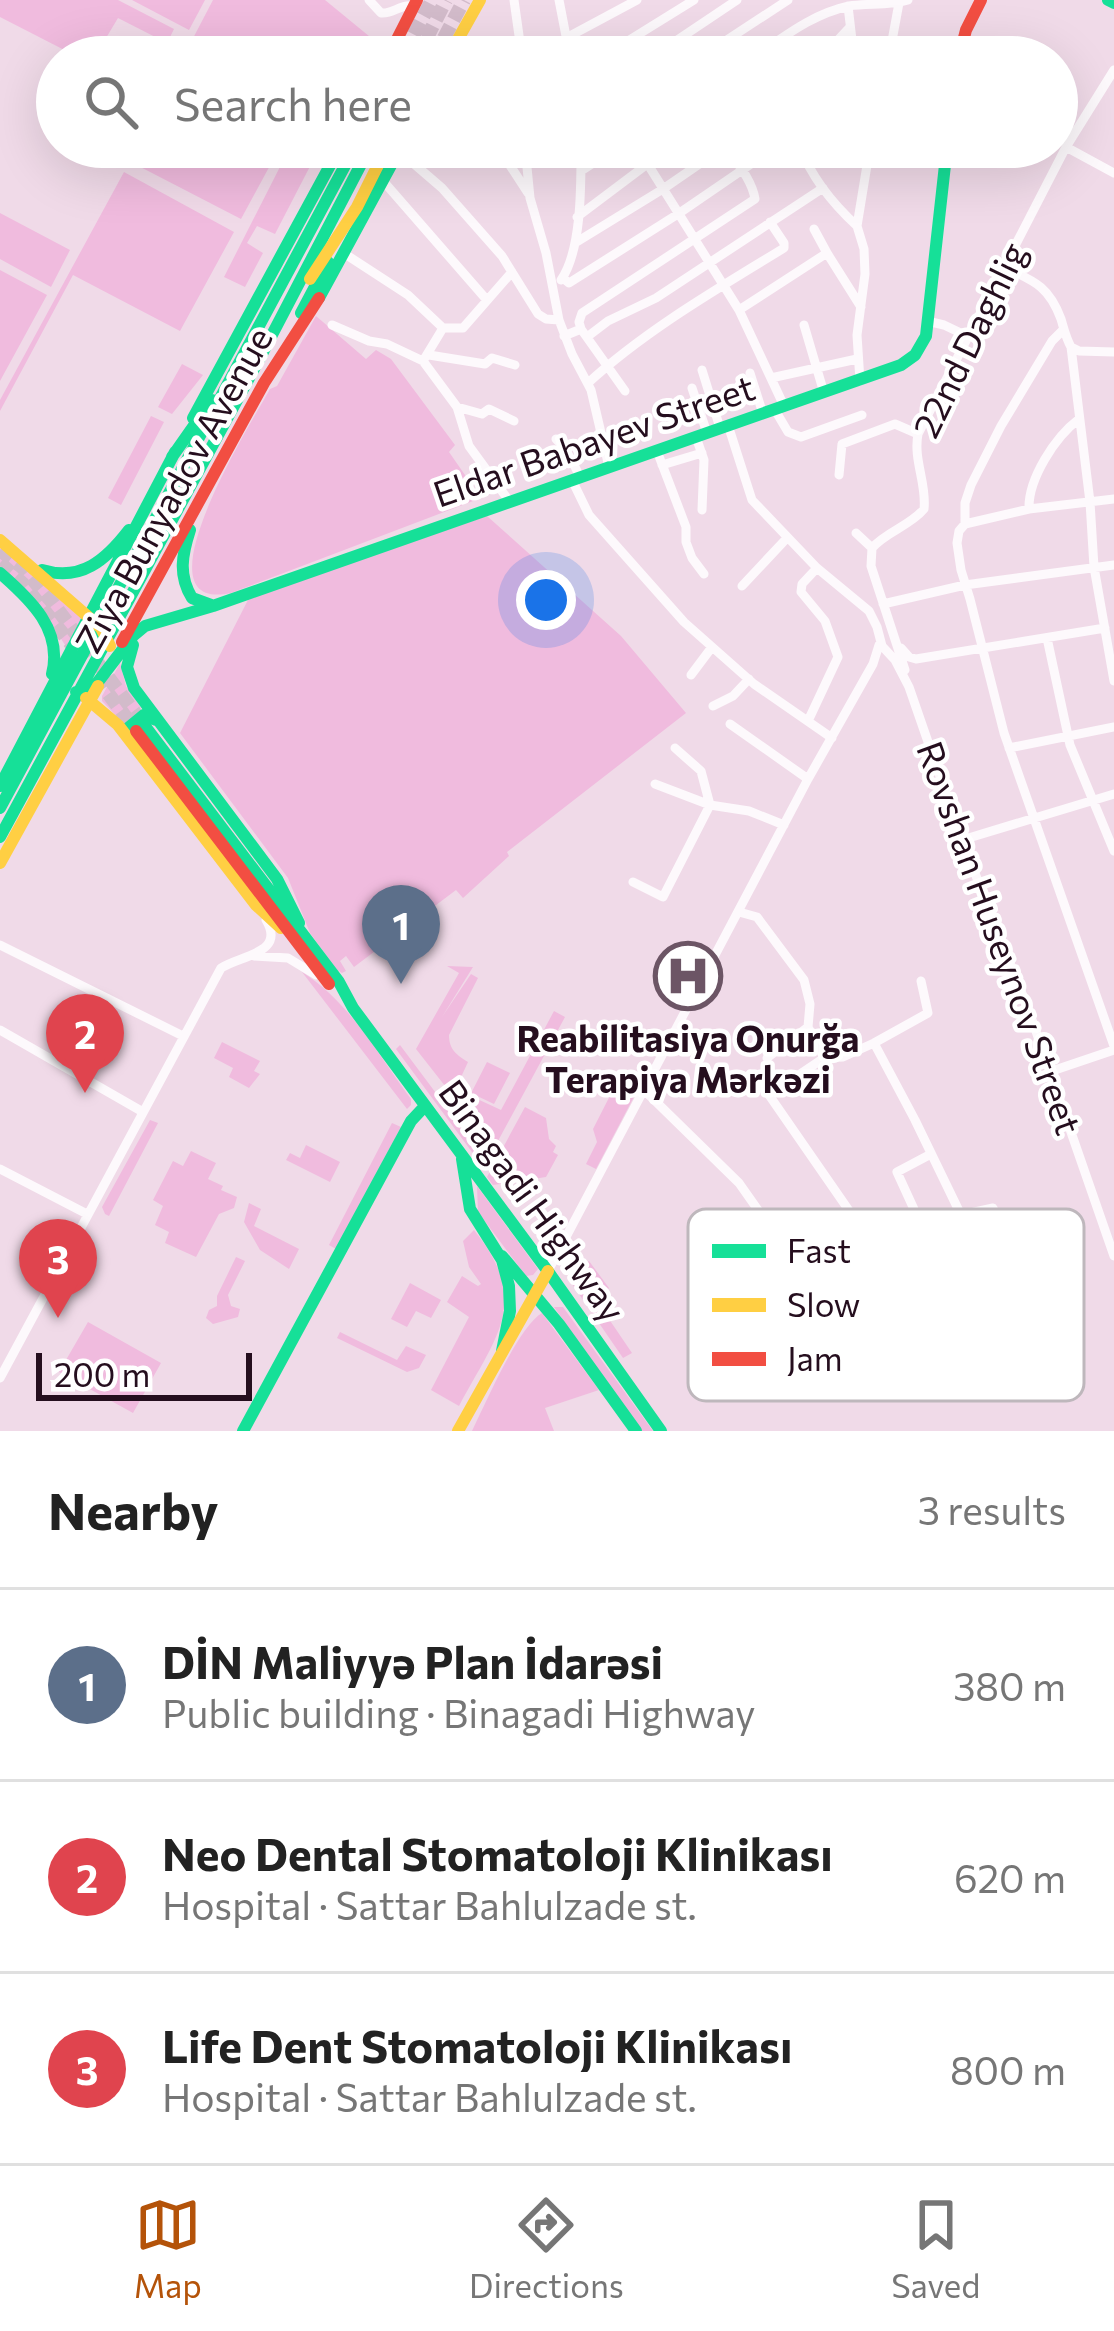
<!DOCTYPE html>
<meta charset="utf-8">
<style>
body{margin:0;font-family:Commissioner,sans-serif;background:#f2f2f2;color:#222}
.scale{position:absolute;left:36px;bottom:30px;width:216px;box-sizing:border-box;padding-left:12px;border:6px solid #250e1e;border-top:0;font-size:33px;line-height:42px;white-space:nowrap;color:#250e1e;-webkit-text-stroke:9px #fff;paint-order:stroke}
.you{position:absolute;left:546px;top:600px;width:42px;height:42px;margin:-30px;border:9px solid #fff;border-radius:50%;background:#1a73e8;box-shadow:0 0 0 18px #1a73e833}
.badge{display:grid;place-items:center;width:78px;height:78px;border-radius:50%;background:#b45309;color:#fff;font-size:39px;font-weight:700}
.pin{position:absolute;translate:-50% -99px;filter:drop-shadow(0 3px 6px #0008)}
.pin::after{content:'';position:absolute;top:63px;width:42px;height:36px;background:inherit;clip-path:polygon(0 0,100% 0,50% 100%)}
.list{margin:0;padding:0;list-style:none}
h2{display:flex;justify-content:space-between;align-items:center;height:156px;margin:0;padding:0 48px;font-size:51px}
h2 small{font-size:39px;font-weight:400;color:#767676}
.list li{display:grid;grid-template-columns:78px 1fr auto;gap:36px;align-items:center;box-sizing:border-box;height:192px;padding:0 48px;border-top:3px solid #e0e0e0}
.list b{display:block;font-size:45px;white-space:nowrap}
.list p{margin:0;font-size:39px;white-space:nowrap;color:#767676}
.list em{font-size:39px;font-style:normal;color:#767676}
.icon{flex:none;width:66px;height:66px;fill:none;stroke:currentColor;stroke-width:2;stroke-linecap:round;stroke-linejoin:round}
.map{position:relative;flex:none;width:1114px;height:1431px;overflow:hidden}
.search{position:absolute;background:#fff;box-shadow:0 12px 48px #0002;left:36px;right:36px;top:36px;height:132px;display:flex;align-items:center;gap:30px;box-sizing:border-box;padding:0 42px;border-radius:66px;color:#767676;font-size:45px}
.sheet{height:732px;background:#fff}
nav{display:flex;justify-content:space-around;align-items:center;box-sizing:border-box;height:168px;border-top:3px solid #e0e0e0;background:#fff;font-size:33px;color:#767676}
nav a{display:grid;justify-items:center;gap:6px}
nav .on{color:#b45309}
.map>svg:first-child{display:block}
.green{fill:#f0bbde}
.lines{fill:none;stroke-linecap:round;stroke-linejoin:round}
.primary-tunnel{stroke:#d2bbca;stroke-width:14;stroke-dasharray:14 7;stroke-linecap:butt}
.street{stroke:#fdf9fc;stroke-width:9}
.fast{stroke:#16e098;stroke-width:12}
.slow{stroke:#ffcf43;stroke-width:12}
.jam{stroke:#f24e42;stroke-width:12}
.labels{text-anchor:middle;stroke-width:9;stroke-linejoin:round;paint-order:stroke}
.street-label{font-size:36px;fill:#250e1e;stroke:#fff}
.poi-label{font-size:36px;font-weight:bold;fill:#250e1e;stroke:#fff}
.key{fill:#fff;stroke:#beb7bc;stroke-width:3}
.key-label{font-size:33px;fill:#250e1e}
</style>
<div class="map">
<svg width="1114" height="1431" viewBox="0 0 1114 1431">
<rect width="100%" height="100%" fill="#f0dae8"/>
<!-- green -->
<path class="green" d="M0,0H118L174,29L167,43L118,18L106,38L100,36L89,57H78L0,17Z
M132,0H205L189,30Z
M213,0H325L375,41L367,57H215L190,44Z
M129,147H276L273,160L241,219L123,158Z
M286,147H320L275,234L257,226L247,243L263,253L245,287L224,277L286,155Z
M124,172L234,232L180,331L73,275L0,411V400Z
M0,213L70,250L51,287L0,259Z
M0,270L47,295L0,381Z
M316,316L366,359L376,350L391,359L455,445L449,452L481,498L231,593C130,614 256,415 270,389L277,386Z
M182,364L203,375L172,414L158,407Z
M151,416L164,422L121,505L108,498Z
M487,516L621,636L686,713L507,852L509,856L463,898L456,890L354,967L346,956L340,961L346,971L342,973L337,970L310,933L288,878L180,733L249,598Z
M0,544L83,618L67,648L50,622L0,568Z
M120,663L126,686L141,708L123,723L102,701V696Z
M447,966L473,967L442,1017L471,974L478,978L449,1035C449,1050 457,1055 468,1062L456,1088L460,1092L456,1100L416,1049L459,973Z
M302,972C349,1001 379,1056 411,1099V1105L407,1109Z
M554,1011L565,1017L492,1152L462,1111L487,1062L510,1073L494,1104L475,1095L473,1097L501,1110Z
M222,1042L260,1061L254,1071L260,1074L249,1088L229,1077L233,1068L214,1058Z
M400,1045L486,1160L483,1167L396,1049Z
M617,1082L637,1091L596,1169L586,1164L597,1142L593,1129Z
M525,1107L546,1118L549,1139L556,1146L553,1152L558,1155L546,1177L493,1185L487,1177Z
M150,1120L158,1123L109,1216L105,1214L102,1207Z
M392,1123L401,1127L336,1249L329,1245Z
M306,1145L340,1162L330,1182L286,1160L290,1153L300,1158Z
M191,1151L216,1163L208,1179L223,1186L221,1190L237,1197L234,1208L219,1214L196,1257L165,1243L169,1232L155,1225L163,1206L153,1200L173,1161L183,1166Z
M477,1186L538,1269L533,1275L526,1276L478,1212Z
M249,1203L261,1209L254,1226L299,1249L289,1269L260,1250L244,1222Z
M474,1230C532,1302 496,1336 459,1406L431,1390L469,1317L447,1302L462,1276L478,1286L481,1284L469,1267L463,1241Z
M236,1257L245,1261L228,1295L231,1306L240,1309L238,1317L213,1324L206,1318L209,1310L217,1306V1296Z
M589,1261L609,1288L596,1300L632,1353L623,1358L568,1278Z
M410,1283L441,1300L431,1318L416,1311L407,1327L391,1319Z
M554,1307H563L653,1431H642Z
M542,1313L599,1390L545,1408L554,1431H472C486,1403 518,1327 542,1313Z
M88,1322L161,1363L133,1413L59,1372Z
M340,1332L397,1360L406,1346L426,1355L419,1368L407,1372L337,1338Z"/>
<g class="lines">
<!-- primary-tunnel -->
<path class="primary-tunnel" d="M404,53L432,0
M417,57L446,0
M434,57L464,0
M0,550L22,567L52,602L144,725
M0,563L23,584L79,654
M96,677L136,731"/>
<!-- street -->
<path class="street" d="M369,0L381,13C395,14 398,4 414,6
M514,0L522,57
M559,0L570,57
M848,6L854,57
M568,37L637,0
M602,57L694,0
M652,57L737,0
M701,57L788,0
M754,57C784,37 812,14 849,6C868,3 889,6 908,0
M822,57L850,27
M889,57L899,3
M498,147L528,193
M525,147L530,198L546,253L559,320L572,354L591,390L609,467
M637,147L739,310L784,406
M800,147C812,178 833,204 857,226
M1066,147L1114,173
M399,151L442,188L502,256L538,314L546,319L559,320
M581,171L618,147
M384,182L486,299
M577,217L670,147
M814,229L827,253
M575,243L663,189L724,147
M345,254L408,295L443,328
M1004,267C1034,281 1049,286 1061,319C1064,329 1066,338 1071,347L1079,351L1114,352
M563,278L569,283L678,214L770,151
M561,280C582,250 581,184 581,147
M739,310L827,253L861,307
M927,321L944,325L967,336
M332,325L369,341L387,344L423,361L443,328H463L512,272
M804,325L824,393
M581,329L579,322L582,313L755,199C752,180 737,163 726,147
M1063,330L1052,341L1001,426L971,485L965,503V524L959,531L957,543L961,570L970,599L1004,733L1114,1046
M564,336L581,329L625,391
M587,337L608,321L656,298L823,188
M1071,347L1090,502L1094,567L1114,681
M429,355L485,364L492,358L515,365
M423,361L457,407L469,446L510,502
M702,370L720,428
M750,373L763,414
M771,378L857,359
M860,381L857,335L865,274L864,249L857,226L870,147
M588,383C646,330 717,289 784,248V243L770,222
M692,388L707,433
M457,407L482,414L489,409L514,421
M775,410L788,432L801,437L862,415
M728,425L752,500L817,568L869,611L877,627L882,646L895,660L909,687L962,840L1030,1014L1114,1256
M696,437L704,460L702,510
M556,439C564,446 576,467 580,478
M657,451L686,527V542L692,558L704,574
M662,465L702,453
M839,475L842,444L895,424L918,434
M572,480L589,515L684,622L754,684L832,738
M1029,509C1028,479 1055,437 1079,419
M965,524L1029,509L1114,499
M856,533L872,548
M742,586L787,538
M883,604L965,585L1114,565
M1047,638L1070,745L1114,851
M901,648L909,657L916,659L1105,628
M905,670L871,566L872,548C887,531 910,526 924,509C927,484 913,460 918,434L1066,147L1114,70
M691,675L712,647
M713,706L733,696L749,679
M808,721L838,657L825,621L801,592L802,584L817,568
M730,724L808,779
M1009,748L1114,727
M655,784L710,805L749,811L784,825
M962,840L1114,794
M633,882L663,897L710,805L701,771L675,748
M739,912L757,917L804,980L810,1004L808,1027L824,1058L843,1057L874,1043L915,1120L961,1215L993,1208L1008,1242
M0,945L183,1036
M254,956L288,958L316,975
M0,1030L143,1112
M874,1043L928,1013L921,981
M767,1058L808,1027
M1049,1072L1114,1050
M750,1074L769,1095L850,1212L836,1227L792,1257
M645,1091L739,1183L868,1366
M769,1095L824,1058
M0,1169L87,1214
M836,1227L897,1313
M930,1244L897,1172L931,1154
M548,1271L808,779L873,664L879,645
M0,1378L221,968C242,955 286,953 266,920"/>
<!-- fast -->
<path class="fast" d="M1108,0L1114,3
M319,298L401,147
M301,313L328,262
M193,418L340,147
M172,457L212,400
M190,530C182,555 178,575 192,598L211,605
M42,570C81,582 106,560 129,530
M0,573C31,600 63,630 52,674
M133,645L127,667L134,688L277,879L299,923
M76,692H86L94,687L133,636L145,626L213,606L901,365L915,355L926,336L947,147
M144,725L339,982L353,1008L547,1270L661,1431
M130,738L127,729L144,715L156,720
M0,786L175,452
M0,808L355,147
M0,837L262,354L370,147
M462,1159L470,1209L502,1260L509,1286L510,1311L502,1351
M502,1256L559,1324L636,1431
M243,1431L411,1121L425,1106"/>
<!-- slow -->
<path class="slow" d="M448,57L480,0
M310,279L357,207L387,147
M0,540L101,628L110,646
M86,698L118,725L256,905L281,928
M0,863L98,686
M458,1431L548,1271"/>
<!-- jam -->
<path class="jam" d="M388,57L417,0
M402,57L404,53
M959,57L966,30L981,0
M122,642L264,383L319,298
M136,731L329,984"/>
</g>
<!-- icons -->
<defs>
<g id="hospital-ring" transform="scale(3.45)"><circle r="9.5" fill="#fff" stroke="#6c5565" stroke-width="1.5"/><path d="M-5-5h3v3.5h4V-5h3V5h-3V1.5h-4V5h-3Z" fill="#6c5565"/></g>
</defs>
<g fill-rule="evenodd">
<use href="#hospital-ring" x="688" y="976"/>
</g>
<g class="labels">
<!-- street labels -->
<g class="street-label">
<text transform="translate(970 340) rotate(-64)" y="13">22nd Daghlig</text>
<text transform="translate(594 441) rotate(-19)" y="13">Eldar Babayev Street</text>
<text transform="translate(174 490) rotate(-61)" y="13">Ziya Bunyadov Avenue</text>
<text transform="translate(999 938) rotate(70)" y="13">Rovshan Huseynov Street</text>
<text transform="translate(532 1201) rotate(54)" y="13">Binagadi Highway</text>
</g>
<!-- poi labels -->
<g class="poi-label">
<text x="688" y="1052">Reabilitasiya Onurğa<tspan x="688" dy="41">Terapiya Mərkəzi</tspan></text>
</g>
</g>
<!-- legend -->
<rect x="688" y="1209" width="396" height="192" rx="18" class="key"/>
<rect x="712" y="1244" width="54" height="14" fill="#16e098"/>
<rect x="712" y="1298" width="54" height="14" fill="#ffcf43"/>
<rect x="712" y="1352" width="54" height="14" fill="#f24e42"/>
<g class="key-label">
<text x="787" y="1263">Fast</text>
<text x="787" y="1317">Slow</text>
<text x="787" y="1371">Jam</text>
</g>
</svg>
<div class="scale">200 m</div>
<div class="you"></div>
<div class="pin badge" style="left:401px;top:984px;background:#5c6f8a">1</div>
<div class="pin badge" style="left:85px;top:1093px;background:#e0444e">2</div>
<div class="pin badge" style="left:58px;top:1318px;background:#e0444e">3</div>
<div class="search"><svg class="icon" aria-label="search" viewBox="0 0 24 24"><circle cx="10" cy="10" r="6"/><path d="M15 15l6 6"/></svg>Search here</div>
</div>
<section class="sheet">
<h2>Nearby<small>3 results</small></h2>
<ul class="list">
<li><span class="badge" style="background:#5c6f8a">1</span><div><b>DİN Maliyyə Plan İdarəsi</b><p>Public building · Binagadi Highway</p></div><em>380 m</em></li>
<li><span class="badge" style="background:#e0444e">2</span><div><b>Neo Dental Stomatoloji Klinikası</b><p>Hospital · Sattar Bahlulzade st.</p></div><em>620 m</em></li>
<li><span class="badge" style="background:#e0444e">3</span><div><b>Life Dent Stomatoloji Klinikası</b><p>Hospital · Sattar Bahlulzade st.</p></div><em>800 m</em></li>
</ul>
</section>
<nav>
<a class="on"><svg class="icon" aria-label="map" viewBox="0 0 24 24"><path d="M3 6l6-2 6 2 6-2v14l-6 2-6-2-6 2zM9 4v14M15 6v14"/></svg>Map</a>
<a><svg class="icon" aria-label="directions" viewBox="0 0 24 24"><path d="M12 3l9 9-9 9-9-9zM9 14v-3h6M13 9l2 2-2 2"/></svg>Directions</a>
<a><svg class="icon" aria-label="saved" viewBox="0 0 24 24"><path d="M7 4h10v16l-5-4-5 4z"/></svg>Saved</a>
</nav>
